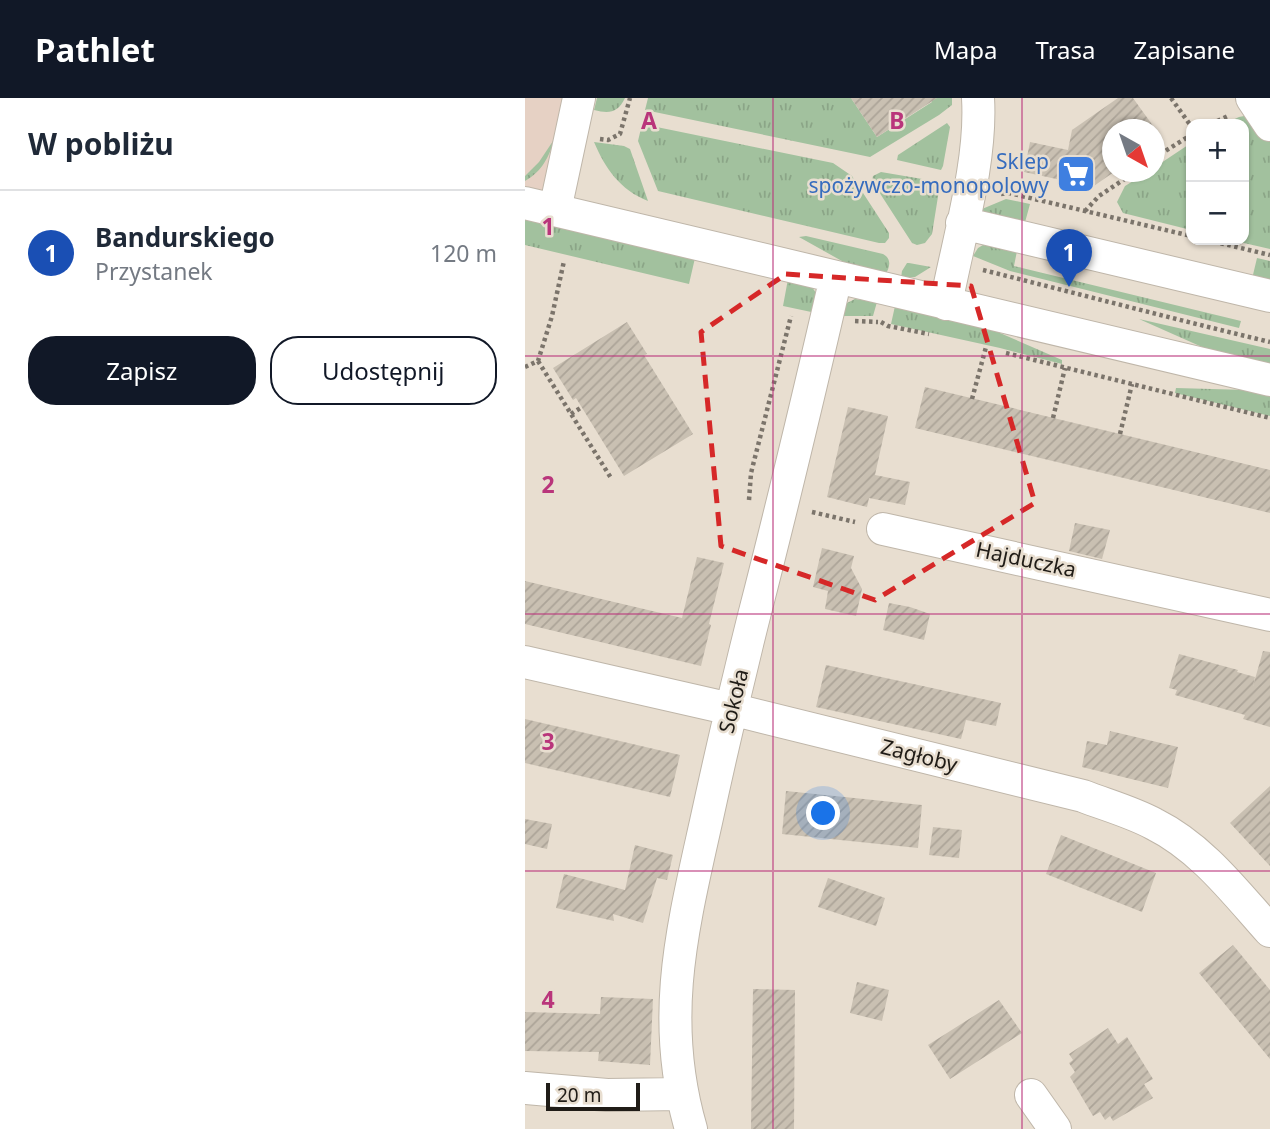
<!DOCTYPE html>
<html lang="pl">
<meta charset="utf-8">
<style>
body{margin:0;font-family:"Noto Sans",sans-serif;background:#f2f2f3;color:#1f2937}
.controls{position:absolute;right:21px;top:21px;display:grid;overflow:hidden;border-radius:14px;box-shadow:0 2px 5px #0004}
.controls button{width:63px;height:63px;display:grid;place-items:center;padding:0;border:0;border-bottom:2px solid #e0e1e3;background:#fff;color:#1f2937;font:35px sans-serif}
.compass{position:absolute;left:577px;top:21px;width:63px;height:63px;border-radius:50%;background:#fff;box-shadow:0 2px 5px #0004;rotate:140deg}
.scale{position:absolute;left:21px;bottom:18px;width:94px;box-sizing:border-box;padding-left:7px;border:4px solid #201c17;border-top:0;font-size:19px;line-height:24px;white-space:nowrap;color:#201c17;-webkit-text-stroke:5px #e8ded0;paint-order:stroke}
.you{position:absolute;left:299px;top:716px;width:24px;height:24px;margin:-18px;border:5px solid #fff;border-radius:50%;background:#1a73e8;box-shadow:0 0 0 10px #1a73e833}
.badge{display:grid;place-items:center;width:46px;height:46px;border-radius:50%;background:#111827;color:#fff;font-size:23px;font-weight:700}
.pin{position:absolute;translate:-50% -58px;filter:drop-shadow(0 2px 4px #0008)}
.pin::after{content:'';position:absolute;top:37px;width:24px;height:21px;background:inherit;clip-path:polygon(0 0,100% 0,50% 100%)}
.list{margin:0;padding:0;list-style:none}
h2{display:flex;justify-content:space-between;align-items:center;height:91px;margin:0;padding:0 28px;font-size:30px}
h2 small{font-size:23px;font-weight:400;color:#747a83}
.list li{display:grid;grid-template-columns:46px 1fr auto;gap:21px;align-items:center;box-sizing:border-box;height:126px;padding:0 28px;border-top:2px solid #e0e1e3}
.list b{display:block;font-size:26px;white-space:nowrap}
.list p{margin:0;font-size:23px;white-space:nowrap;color:#747a83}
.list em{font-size:23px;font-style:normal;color:#747a83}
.actions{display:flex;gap:14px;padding:21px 28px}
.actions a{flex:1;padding:16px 0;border:2px solid #111827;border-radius:28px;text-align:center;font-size:24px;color:#111827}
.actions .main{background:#111827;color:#fff}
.map{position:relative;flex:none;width:745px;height:1031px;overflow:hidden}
header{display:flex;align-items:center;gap:42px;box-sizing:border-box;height:98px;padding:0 35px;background:#111827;color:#fff}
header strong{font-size:33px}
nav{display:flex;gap:38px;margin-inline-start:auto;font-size:24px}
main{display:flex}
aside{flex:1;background:#fff}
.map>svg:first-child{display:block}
.commercial{fill:#e6d1c4}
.grass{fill:url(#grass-tufts)}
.building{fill:url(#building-hatch)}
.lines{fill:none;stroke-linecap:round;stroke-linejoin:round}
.minor-casing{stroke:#bfb6a9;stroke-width:34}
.path{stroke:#7b746b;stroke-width:4.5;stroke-dasharray:3.5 3.5;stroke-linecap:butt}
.minor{stroke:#fff;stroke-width:32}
.marked{fill:none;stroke:#d62828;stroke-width:5;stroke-dasharray:14 9;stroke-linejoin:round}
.grid{fill:none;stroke:#b9357b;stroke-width:2;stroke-opacity:0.55}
.labels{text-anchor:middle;stroke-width:5;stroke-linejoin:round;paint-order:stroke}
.shop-label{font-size:21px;fill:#366cbe;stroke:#e8ded0;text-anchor:end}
.street-label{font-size:21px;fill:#201c17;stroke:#e8ded0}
.grid-label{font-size:23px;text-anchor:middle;font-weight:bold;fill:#b9357b;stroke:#e8ded0;stroke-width:5;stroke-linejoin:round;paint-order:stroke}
</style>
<header>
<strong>Pathlet</strong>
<nav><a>Mapa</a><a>Trasa</a><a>Zapisane</a></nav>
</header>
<main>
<aside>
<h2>W pobliżu<small></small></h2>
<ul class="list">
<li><span class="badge" style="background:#1a4fb4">1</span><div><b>Bandurskiego</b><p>Przystanek</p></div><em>120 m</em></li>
</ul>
<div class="actions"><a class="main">Zapisz</a><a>Udostępnij</a></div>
</aside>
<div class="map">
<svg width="745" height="1031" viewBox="0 0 745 1031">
<defs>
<pattern id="grass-tufts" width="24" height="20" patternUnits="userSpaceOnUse" patternTransform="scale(1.75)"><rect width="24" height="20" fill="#a2c19e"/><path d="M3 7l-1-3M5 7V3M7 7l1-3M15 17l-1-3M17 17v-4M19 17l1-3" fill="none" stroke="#8ba587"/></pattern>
<pattern id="building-hatch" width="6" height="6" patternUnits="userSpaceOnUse" patternTransform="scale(1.75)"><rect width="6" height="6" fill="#c9c0b2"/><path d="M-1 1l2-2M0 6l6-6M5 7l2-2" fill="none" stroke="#aca498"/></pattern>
</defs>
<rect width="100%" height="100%" fill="#e8ded0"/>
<!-- commercial -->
<path class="commercial" d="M0,0H45L24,100L0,95Z"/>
<!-- grass -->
<path class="grass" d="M72,0H100C93,15 84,16 69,12Z
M123,0H326L352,39L407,4L405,0H427V7L414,17L345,59L120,12Z
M724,17L731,22L745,44V151L706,142H719V26H699L714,19Z
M422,25L425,29L418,68L416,72L372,62L373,57Z
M117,26L308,65L327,78L364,135V140L360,145H354L133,93L113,43Z
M30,40C24,58 18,73 0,83V78L14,64Z
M69,44L99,48L105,51L123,103C95,92 80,70 69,44Z
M666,45V132L598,115L592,104L600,88L623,74H629L630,69Z
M356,74L409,83L415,86L407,136L400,145L392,147L387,145L347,83L348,78Z
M481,101L505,106L499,128L461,117L457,111Z
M0,119L170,160L164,186L0,147Z
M281,138L358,156C367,161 365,169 360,177L324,167L274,139Z
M458,147L492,153L489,168L716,223L714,230L485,173L448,158L453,150Z
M732,160L745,163V185L727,181Z
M382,165H384L406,169L390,179L376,180L377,173Z
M263,181L287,189L291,195V215L258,208Z
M330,201L352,204L348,218H313L320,206Z
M370,208L471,232L475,235L537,262V266L475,250L366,226Z
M614,221L745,251V268L686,253Z
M651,290L722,292L745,298V318L650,295Z"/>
<!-- building -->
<path class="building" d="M326,0H412L352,39Z
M593,0H608L636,39L629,44V32H587L589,74L566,90L535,84L536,82L499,74L505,44L543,52L547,32Z
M102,224L122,256L119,257L168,336L99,378L51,300L48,302L28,270Z
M400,289L745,372V415L390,330Z
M323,309L363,318L350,377L385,384L380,407L344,400L342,409L302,399Z
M550,425L585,432L577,461L544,453Z
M297,450L329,458L326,470L337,491L331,518L300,511L303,493L288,489Z
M172,459L199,465L184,526L186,527L176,568L0,526V483L157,520Z
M364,505L385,509L405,516L399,542L358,532Z
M738,553L745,554V629L718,621L720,617L650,597L652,592L644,590L654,556L713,572L712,574L730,579L728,588Z
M301,567L476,605L471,628L441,622L436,641L291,609Z
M0,621L155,657L145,699L0,665Z
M585,633L653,649L643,690L557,669L562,643L582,647Z
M745,688V768L705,725Z
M261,693L397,707L393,750L257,736Z
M0,721L27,726L22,751L0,746Z
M408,729L437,732L434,760L404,757Z
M536,737L631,775L617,814L521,776Z
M110,747L148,757L142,782L132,780L118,825L88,816L89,823L31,810L39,776L100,792Z
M303,780L360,800L351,828L293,809Z
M708,847L745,892V961L674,875Z
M332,884L364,892L357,923L325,915Z
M228,891L270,892L269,1031H226Z
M76,899L128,901L125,967L73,963L74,954L0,953V914L75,916Z
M474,902L497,935L425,981L403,947Z
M583,930L593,946L602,939L628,981L619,986L628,1000L588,1023L585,1018L580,1022L575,1014L568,1018L545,979L550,974L544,965L548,962L544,956Z"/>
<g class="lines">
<!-- minor casing -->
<g class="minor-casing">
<path id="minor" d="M727,0L745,27
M0,105L745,282
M30,112L54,0
M437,125L745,198
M421,206C433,142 457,64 453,0
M358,431L745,517
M0,564L206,611L558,698C581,707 607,714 629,726C677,750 710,794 745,833
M0,990L82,997L157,996
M506,997L530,1031
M166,1031C134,921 157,832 181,724C196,655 212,586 229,518C258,405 285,292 311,179"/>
</g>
<!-- path -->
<path class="path" d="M646,0L666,28
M686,26L703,18
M75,41L83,42L95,36L105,0
M629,60L666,37
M476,96L484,95L666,138
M560,113L574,98L610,74
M682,142L745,157
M458,172C554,196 649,221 745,244
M330,223L353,224
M356,224L363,228L404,236
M481,255L745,320
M13,263L86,380
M0,269L13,263L27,218L39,163
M447,301L461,249
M46,316L57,309
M528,320L540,270
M595,336L607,286
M224,402L226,375L266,218
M287,414L330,424"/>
<!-- minor -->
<use href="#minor" class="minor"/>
</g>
<!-- marked area -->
<path class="marked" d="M261,176L446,188L510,405L350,502L196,448L176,234Z"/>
<!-- grid -->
<path class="grid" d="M248,0V1031M497,0V1031M0,258H745M0,516H745M0,773H745"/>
<!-- icons -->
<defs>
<g id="supermarket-square" transform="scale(2.0125)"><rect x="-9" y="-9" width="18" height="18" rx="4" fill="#3f7fe0" stroke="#e8ded0"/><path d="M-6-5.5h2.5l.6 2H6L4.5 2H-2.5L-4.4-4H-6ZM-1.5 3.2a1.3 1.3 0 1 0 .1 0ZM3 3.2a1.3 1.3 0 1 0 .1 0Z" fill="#fff"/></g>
</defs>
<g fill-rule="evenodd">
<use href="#supermarket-square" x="551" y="76"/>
</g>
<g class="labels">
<!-- shop labels -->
<g class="shop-label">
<text x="524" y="71">Sklep<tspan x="524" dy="24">spożywczo-monopolowy</tspan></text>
</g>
<!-- street labels -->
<g class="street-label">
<text transform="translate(501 462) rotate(12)" y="7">Hajduczka</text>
<text transform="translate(209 603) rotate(-76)" y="7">Sokoła</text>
<text transform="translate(394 658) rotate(14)" y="7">Zagłoby</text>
</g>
</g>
<g class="grid-label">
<text x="124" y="31">A</text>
<text x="372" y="31">B</text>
<text x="23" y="137">1</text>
<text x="23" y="395">2</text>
<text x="23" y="652">3</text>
<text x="23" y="910">4</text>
</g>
</svg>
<div class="controls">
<button>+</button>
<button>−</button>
</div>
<svg class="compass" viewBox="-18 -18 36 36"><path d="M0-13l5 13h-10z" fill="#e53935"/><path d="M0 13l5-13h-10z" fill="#747a83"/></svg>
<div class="scale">20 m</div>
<div class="you"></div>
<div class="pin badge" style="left:544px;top:189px;background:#1a4fb4">1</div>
</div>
</main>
